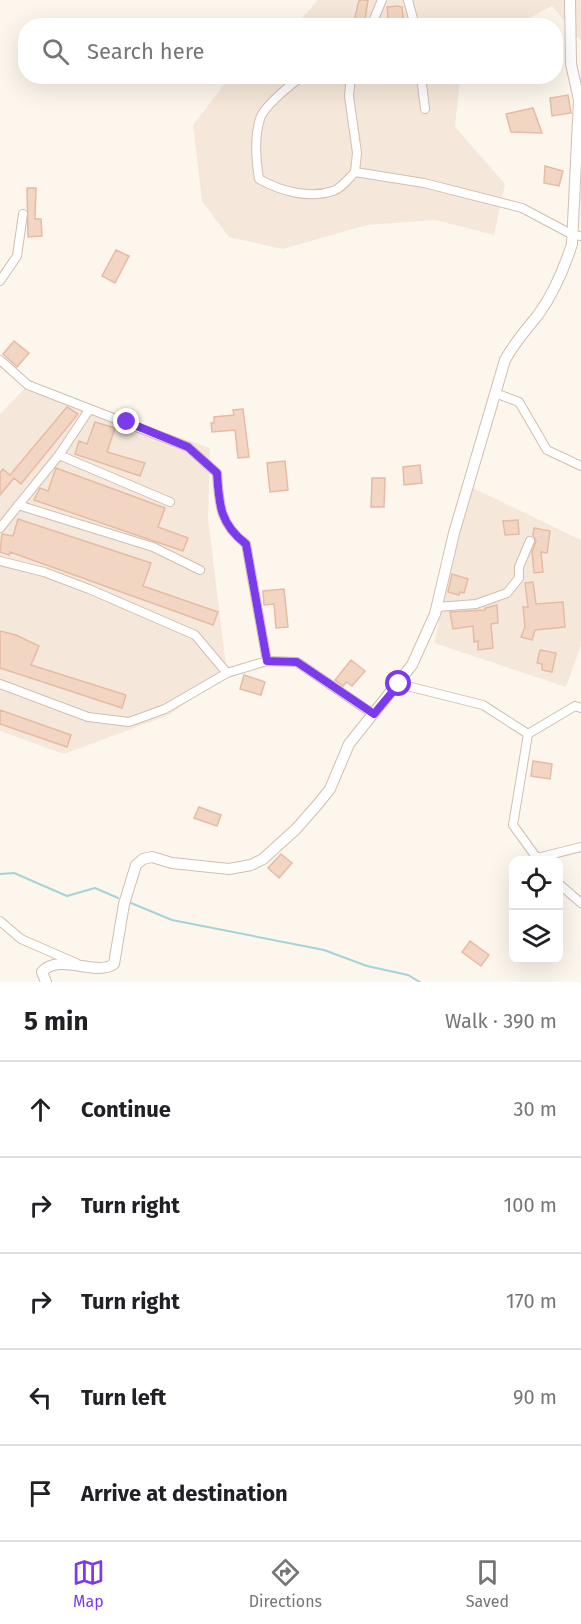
<!DOCTYPE html>
<meta charset="utf-8">
<style>
body{margin:0;font-family:"Fira Sans",sans-serif;background:#f6f6f6;color:#202124}
.controls{position:absolute;right:18px;bottom:18px;display:grid;overflow:hidden;border-radius:12px;box-shadow:0 6px 24px #0002}
.controls button{width:54px;height:54px;display:grid;place-items:center;padding:0;border:0;border-bottom:2px solid #e0e0e0;background:#fff;color:#202124;font:30px sans-serif}
.stop{position:absolute;width:18px;height:18px;margin:-14px;border:4px solid #7c3aed;border-radius:50%;background:#fff}
.stop.end{background:#7c3aed;border-color:#fff;box-shadow:0 2px 6px #0008}
.list{margin:0;padding:0;list-style:none}
h2{display:flex;justify-content:space-between;align-items:center;height:78px;margin:0;padding:0 24px;font-size:26px}
h2 small{font-size:20px;font-weight:400;color:#757577}
.list li{display:grid;grid-template-columns:39px 1fr auto;gap:18px;align-items:center;box-sizing:border-box;height:96px;padding:0 24px;border-top:2px solid #e0e0e0}
.list b{display:block;font-size:22px;white-space:nowrap}
.list em{font-size:20px;font-style:normal;color:#757577}
.icon{flex:none;width:33px;height:33px;fill:none;stroke:currentColor;stroke-width:2;stroke-linecap:round;stroke-linejoin:round}
.map{position:relative;flex:none;width:581px;height:982px;overflow:hidden}
.search{position:absolute;background:#fff;box-shadow:0 6px 24px #0002;left:18px;right:18px;top:18px;height:66px;display:flex;align-items:center;gap:15px;box-sizing:border-box;padding:0 21px;border-radius:24px;color:#757577;font-size:22px}
.sheet{height:558px;background:#fff}
nav{display:flex;justify-content:space-around;align-items:center;box-sizing:border-box;height:84px;border-top:2px solid #e0e0e0;background:#fff;font-size:16px;color:#757577}
nav a{display:grid;justify-items:center;gap:3px}
nav .on{color:#7c3aed}
.map>svg:first-child{display:block}
.residential{fill:#f5e8da}
.lines{fill:none;stroke-linecap:round;stroke-linejoin:round}
.stream{stroke:#a5d3da;stroke-width:2}
.building{fill:#f3d5c3;stroke:#e6bba3;stroke-width:1.5}
.minor-casing{stroke:#d1beb0;stroke-width:10}
.tertiary-casing{stroke:#d1beb0;stroke-width:12}
.minor{stroke:#fff;stroke-width:8}
.tertiary{stroke:#fff;stroke-width:10}
.route{stroke:#7c3aed;stroke-width:8}
</style>
<div class="map">
<svg width="581" height="982" viewBox="0 0 581 982">
<rect width="100%" height="100%" fill="#fdf6ec"/>
<!-- residential -->
<path class="residential" d="M318,0H581V41L552,6L516,25L295,26Z
M230,77H460L455,127L505,184L494,235L435,220L367,225L283,249L229,237L202,201L193,125Z
M28,385L210,448L208,519L227,673L169,715L64,754L0,731V414Z
M473,488L581,540V645L566,687L434,643L461,527Z"/>
<g class="lines">
<!-- stream -->
<path class="stream" d="M0,874L14,873L67,896L95,888L118,898
M131,903L172,920L324,950L367,966L408,975L420,982"/>
</g>
<!-- building -->
<path class="building" d="M359,0H368L364,26H353Z
M398,6L402,7L404,26H389L387,7Z
M568,95L571,113L552,116L550,98Z
M533,108L542,133L511,132L506,114Z
M545,166L563,171L559,186L544,183Z
M27,188H36L35,219H41L42,236L28,237Z
M116,250L129,256L115,283L102,276Z
M14,341L29,353L17,367L3,354Z
M67,407L78,414L21,484L14,478L0,495V473L3,469L10,475Z
M243,409L249,457L238,458L235,430L212,432L211,423H214V417L234,415L233,410Z
M95,422L115,428L107,452L145,463L140,476L75,454L79,441L87,444Z
M285,461L288,490L270,492L267,463Z
M420,465L422,483L404,485L403,467Z
M56,468L165,508L158,527L188,538L183,551L34,500L40,488L48,491Z
M372,478H385L384,507H371Z
M18,519L151,563L143,586L218,612L213,625L38,562L10,552L9,555L0,552L2,534L13,536Z
M518,520L519,534L505,535L503,521Z
M534,528L550,531L547,553L541,552L543,572L534,573L532,552L536,541L533,535Z
M452,574L468,579L464,593L460,592L459,595L448,592Z
M533,582L536,604L563,602L565,627L535,630L532,640L521,637L525,627L523,607H528L525,583Z
M284,589L288,627L276,628L274,604L264,605L263,591Z
M497,605L498,623L491,624L493,648L478,650V641L474,642L473,626L453,629L450,612L485,610V608Z
M0,631L16,635L39,646L31,665L126,695L122,708L0,668Z
M540,650L556,653L552,672L542,670V664L537,663Z
M351,660L365,671L352,686L347,682L343,686L335,680Z
M244,675L265,682L261,695L240,689Z
M0,710L71,735L67,747L0,724Z
M533,761L552,764L550,779L531,776Z
M199,807L221,815L217,826L194,818Z
M281,854L292,863L279,878L268,868Z
M470,941L489,955L481,966L462,952Z"/>
<g class="lines">
<!-- minor casing -->
<g class="minor-casing">
<path id="minor" d="M408,0L415,26
M371,26L382,0
M303,76C292,83 263,107 260,119C254,137 256,160 259,179C280,191 309,199 333,191C341,189 349,178 355,172L357,153L349,96L351,76
M421,76L425,109
M355,172L424,183L522,208L573,235L581,236
M0,281L17,256L23,214
M0,360L28,385L188,447L217,473C219,505 220,524 246,544L267,661
M495,393L519,402L547,450L581,466
M59,455L170,502
M18,505L153,547L200,570
M0,528L59,455L89,410
M0,561L44,572L89,589L195,635L227,673
M437,607L476,604L507,593L519,578V567L530,541
M0,684L88,717L129,722L165,709L227,673L267,661L297,662L373,714
M399,684L483,705L528,734L575,706L581,708
M528,734L513,825L539,861
M537,858L581,847
M558,883L581,903
M0,921L21,939L76,963"/>
</g>
<!-- tertiary casing -->
<g class="tertiary-casing">
<path id="tertiary" d="M46,982L42,972C59,952 96,977 114,964L124,904L136,865L143,859L152,857L172,863L229,869L251,865L263,859L296,829L318,804L330,789L349,744L412,665L435,614L454,533L505,360C514,343 526,330 538,315C554,293 564,269 572,244L579,100L571,64L570,0"/>
</g>
<!-- minor -->
<use href="#minor" class="minor"/>
<!-- tertiary -->
<use href="#tertiary" class="tertiary"/>
</g>
<g class="lines">
<!-- route -->
<path class="route" d="M127,422L188,447L217,473C219,505 220,524 246,544L267,661L297,662L374,714L399,684"/>
</g>
</svg>
<div class="controls">
<button><svg class="icon" aria-label="locate" viewBox="0 0 24 24"><circle cx="12" cy="12" r="6"/><path d="M12 2v4M12 18v4M2 12h4M18 12h4"/></svg></button>
<button><svg class="icon" aria-label="layers" viewBox="0 0 24 24"><path d="M12 4l9 5-9 5-9-5zM3 14l9 5 9-5"/></svg></button>
</div>
<div class="stop" style="left:399px;top:684px"></div>
<div class="stop end" style="left:127px;top:422px"></div>
<div class="search"><svg class="icon" aria-label="search" viewBox="0 0 24 24"><circle cx="10" cy="10" r="6"/><path d="M15 15l6 6"/></svg>Search here</div>
</div>
<section class="sheet">
<h2>5 min<small>Walk · 390 m</small></h2>
<ul class="list">
<li><svg class="icon" aria-label="ahead" viewBox="0 0 24 24"><path d="M12 20V5M6 11l6-6 6 6"/></svg><div><b>Continue</b></div><em>30 m</em></li>
<li><svg class="icon" aria-label="right" viewBox="0 0 24 24"><path d="M7 20v-9h11M14 6l5 5-5 5"/></svg><div><b>Turn right</b></div><em>100 m</em></li>
<li><svg class="icon" aria-label="right" viewBox="0 0 24 24"><path d="M7 20v-9h11M14 6l5 5-5 5"/></svg><div><b>Turn right</b></div><em>170 m</em></li>
<li><svg class="icon" aria-label="left" viewBox="0 0 24 24"><path d="M17 20v-9H6M10 6l-5 5 5 5"/></svg><div><b>Turn left</b></div><em>90 m</em></li>
<li><svg class="icon" aria-label="arrive" viewBox="0 0 24 24"><path d="M6 21V4h12l-3 4 3 4H6"/></svg><div><b>Arrive at destination</b></div></li>
</ul>
</section>
<nav>
<a class="on"><svg class="icon" aria-label="map" viewBox="0 0 24 24"><path d="M3 6l6-2 6 2 6-2v14l-6 2-6-2-6 2zM9 4v14M15 6v14"/></svg>Map</a>
<a><svg class="icon" aria-label="directions" viewBox="0 0 24 24"><path d="M12 3l9 9-9 9-9-9zM9 14v-3h6M13 9l2 2-2 2"/></svg>Directions</a>
<a><svg class="icon" aria-label="saved" viewBox="0 0 24 24"><path d="M7 4h10v16l-5-4-5 4z"/></svg>Saved</a>
</nav>
